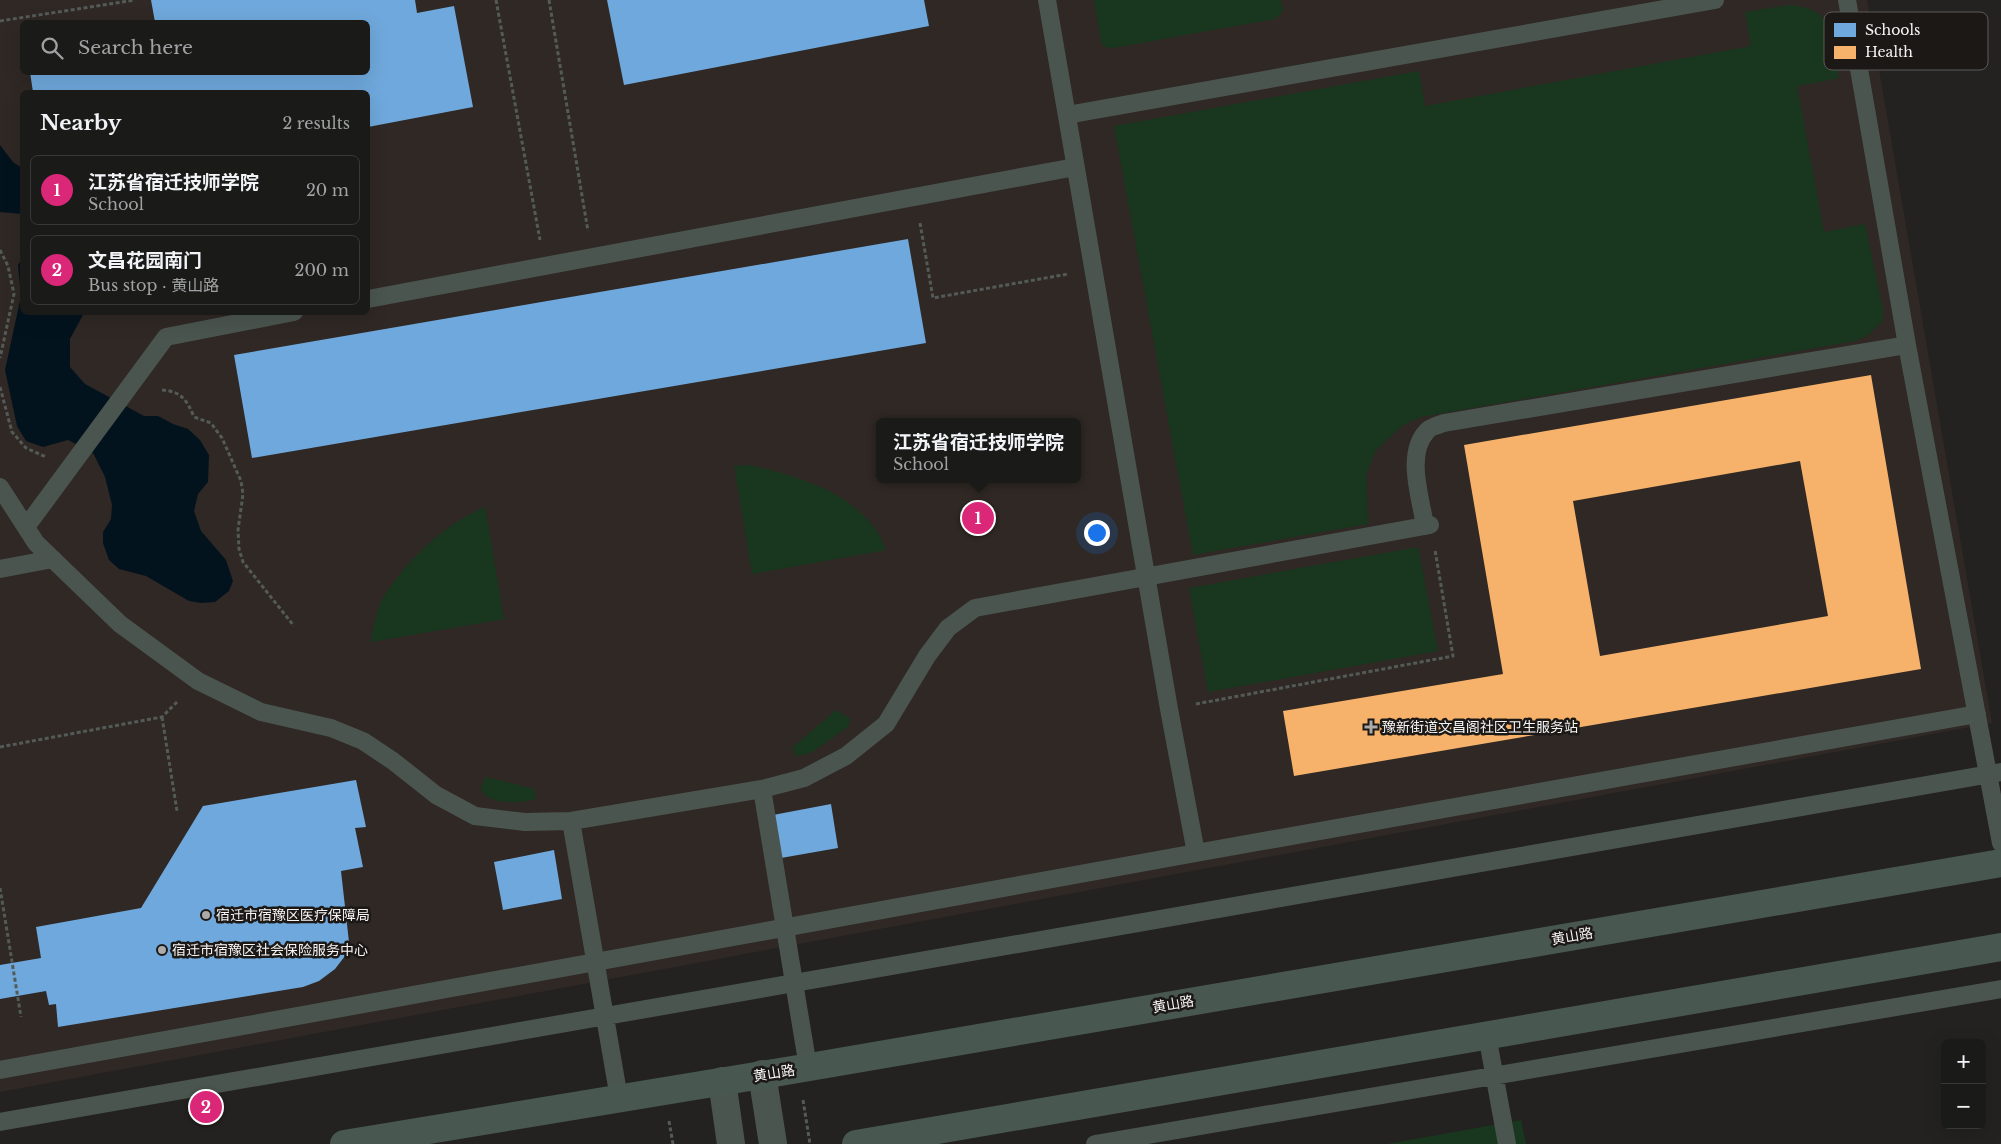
<!DOCTYPE html>
<meta charset="utf-8">
<style>
body{margin:0;font-family:"Libre Baskerville","Noto Sans SC",serif;background:#232322;color:#f1f3f6}
.controls{position:absolute;right:15px;bottom:15px;display:grid;overflow:hidden;border-radius:8px;box-shadow:0 5px 20px #0002}
.controls button{width:45px;height:45px;display:grid;place-items:center;padding:0;border:0;border-bottom:1px solid #383838;background:#1a1a19;color:#f1f3f6;font:25px sans-serif}
.you{position:absolute;left:1096px;top:532px;width:18px;height:18px;margin:-12px;border:4px solid #fff;border-radius:50%;background:#1a73e8;box-shadow:0 0 0 8px #1a73e833}
.badge{display:grid;place-items:center;width:32px;height:32px;border-radius:50%;background:#db2777;color:#fff;font-size:16px;font-weight:700}
.pin{position:absolute;translate:-50% -50%;border:2px solid #fff;box-shadow:0 1px 5px #0006}
.popup{position:absolute;left:876px;top:418px;width:205px;height:65px;box-sizing:border-box;display:grid;place-content:center;border-radius:8px;background:#1a1a19;filter:drop-shadow(0 1px 4px #0005);font-size:16px;white-space:nowrap;color:#9fa1a2}
.popup b{font-size:19px;color:#f1f3f6}
.popup::after{content:'';position:absolute;left:50%;top:100%;margin-left:-10px;border:10px solid transparent;border-top-color:#1a1a19}
.list{margin:0;padding:0;list-style:none}
h2{display:flex;justify-content:space-between;align-items:center;height:65px;margin:0;padding:0 20px;font-size:21px}
h2 small{font-size:16px;font-weight:400;color:#9fa1a2}
.list li{display:grid;grid-template-columns:32px 1fr auto;gap:15px;align-items:center;box-sizing:border-box;height:70px;margin:0 10px 10px;padding:0 10px;border:1px solid #383838;border-radius:8px}
.list b{display:block;font-size:19px;white-space:nowrap}
.list p{margin:0;font-size:16px;white-space:nowrap;color:#9fa1a2}
.list em{font-size:16px;font-style:normal;color:#9fa1a2}
.icon{flex:none;width:28px;height:28px;fill:none;stroke:currentColor;stroke-width:2;stroke-linecap:round;stroke-linejoin:round}
.map{position:relative;flex:none;width:2001px;height:1144px;overflow:hidden}
.search{position:absolute;background:#1a1a19;box-shadow:0 5px 20px #0002;left:20px;top:20px;width:350px;height:55px;display:flex;align-items:center;gap:12px;box-sizing:border-box;padding:0 18px;border-radius:8px;color:#9fa1a2;font-size:19px}
.panel{position:absolute;background:#1a1a19;box-shadow:0 5px 20px #0002;left:20px;top:90px;width:350px;height:225px;border-radius:8px}
.map>svg:first-child{display:block}
.built{fill:#2f2824;fill-rule:evenodd}
.green{fill:#18371e}
.water{fill:#03131e}
.schools{fill:#6fa8dc}
.health{fill:#f6b26b;fill-rule:evenodd}
.lines{fill:none;stroke-linecap:round;stroke-linejoin:round}
.path{stroke:#545b57;stroke-width:3;stroke-dasharray:4 2.5;stroke-linecap:butt}
.service{stroke:#4b5550;stroke-width:18}
.tertiary{stroke:#4b5550;stroke-width:28}
.secondary{stroke:#48574f;stroke-width:28}
.poi-dot{fill:#acabaa;stroke:#1b1816;stroke-width:2}
.labels{text-anchor:middle;stroke-width:5;stroke-linejoin:round;paint-order:stroke}
.poi-label{font-size:14px;fill:#f6f5f3;stroke:#1b1816;text-anchor:start}
.street-label{font-size:14px;fill:#f6f5f3;stroke:#1b1816}
.key{fill:#1b1816;stroke:#5d5a58;stroke-width:1}
.key-label{font-size:14px;fill:#f6f5f3}
</style>
<div class="map">
<svg width="2001" height="1144" viewBox="0 0 2001 1144">
<rect width="100%" height="100%" fill="#232221"/>
<!-- built -->
<path class="built" d="M0,0H1867L1992,723L0,1092ZM22,22H368V72H22ZM22,92H368V312H22ZM879,422H1077V479H879Z"/>
<!-- green -->
<path class="green" d="M1094,0H1281L1283,11L1275,19L1113,48L1104,47L1101,42Z
M1790,5C1837,9 1834,40 1839,78L1797,86L1824,232L1865,224L1883,310L1882,322L1867,336L1855,341L1421,417L1403,425L1376,450L1366,474L1368,524L1193,555L1114,126L1419,71L1425,106L1751,46L1745,12Z
M749,465C793,475 848,490 875,529C880,535 883,543 886,550L752,574L734,466Z
M485,507L504,619L371,642C373,628 376,611 383,598C406,561 444,524 485,507Z
M1418,547L1438,651L1208,692L1189,588Z
M836,710L850,719L849,726L811,753L797,756L792,748Z
M486,777L534,789L536,799C521,803 492,806 481,791L482,784Z
M1521,1120L1526,1144H1387Z"/>
<!-- water -->
<path class="water" d="M0,145L13,162L22,168V214L0,212Z
M22,259V312L84,313L70,339V367L85,384L144,416H158L173,424L188,429L200,440L209,455L208,482L198,494L194,511L201,531L226,560L233,581L229,591L215,602L201,603L189,601L146,576L119,569L109,560L103,543V532L111,519L112,505L105,477L93,453L68,440L43,447L26,441L17,426L5,370L21,296L18,265Z"/>
<!-- schools -->
<path class="schools" d="M151,0H415L417,13L454,6L473,107L368,127V92H33L30,72H368V22H155Z
M607,0H924L929,26L624,85Z
M908,239L926,343L252,458L234,355Z
M356,780L366,827L355,828L363,867L341,871L349,942L345,956L335,969L319,981L303,987L58,1027L56,1004L49,1005L46,991L0,999V965L41,958L36,927L141,908L203,806Z
M831,804L838,848L781,858L773,815Z
M554,850L562,899L503,910L494,862Z"/>
<!-- health -->
<path class="health" d="M1871,375L1921,669L1294,776L1283,711L1503,674L1464,445ZM1800,461L1828,616L1600,656L1573,501Z"/>
<g class="lines">
<!-- path -->
<path class="path" d="M496,0L540,240
M549,0L588,231
M0,21L135,0
M920,223L933,298L1068,274
M0,250L8,266L14,294L0,358
M0,387L12,432L26,448L46,457
M162,390C181,391 187,400 194,417L211,423L222,438L241,481L243,494L238,530L239,549L243,562L294,626
M1196,704L1453,656L1435,550
M162,717L177,811
M0,747L162,717L178,701
M0,888L21,1017
M803,1100L810,1144
M669,1121L673,1144"/>
<!-- service -->
<path class="service" d="M1047,0L1169,709L1196,853
M1847,0L1907,345L2001,843
M1067,115L1715,0
M368,299L1075,167
M0,487L36,543L120,624L198,681L261,712L331,728L363,741L393,761L436,795L475,816L525,822L571,821L762,789L804,778L846,756L886,724L927,656L948,628L975,608L1430,525
M1425,526C1421,498 1405,454 1427,431C1430,427 1439,425 1444,423L1907,345
M26,527L166,337L294,312
M0,569L53,559
M762,789L808,1067
M571,821L619,1098
M1487,1035L1507,1144
M0,1070L1196,853L1977,714
M0,1122L2001,772
M1095,1144L2001,989"/>
<!-- tertiary -->
<path class="tertiary" d="M762,1074L773,1144
M722,1081L731,1144"/>
<!-- secondary -->
<path class="secondary" d="M344,1144L798,1069L2001,863
M856,1144L2001,947"/>
</g>
<!-- markers -->
<g class="poi-dot">
<path d="M1368.5 719.5h5v5h5v5h-5v5h-5v-5h-5v-5h5z"/>
<circle cx="206" cy="915" r="5"/>
<circle cx="162" cy="950" r="5"/>
</g>
<g class="labels">
<!-- poi labels -->
<g class="poi-label">
<text x="1382" y="732">豫新街道文昌阁社区卫生服务站</text>
<text x="216" y="920">宿迁市宿豫区医疗保障局</text>
<text x="172" y="955">宿迁市宿豫区社会保险服务中心</text>
</g>
<!-- street labels -->
<g class="street-label">
<text transform="translate(1572 936) rotate(-10)" y="5">黄山路</text>
<text transform="translate(1173 1004) rotate(-10)" y="5">黄山路</text>
<text transform="translate(774 1073) rotate(-9)" y="5">黄山路</text>
</g>
</g>
<!-- legend -->
<rect x="1824" y="12" width="164" height="58" rx="8" class="key"/>
<rect x="1834" y="23" width="22" height="14" fill="#6fa8dc"/>
<rect x="1834" y="46" width="22" height="13" fill="#f6b26b"/>
<g class="key-label">
<text x="1865" y="35">Schools</text>
<text x="1865" y="57">Health</text>
</g>
</svg>
<div class="controls">
<button>+</button>
<button>−</button>
</div>
<div class="you"></div>
<div class="pin badge" style="left:978px;top:518px">1</div>
<div class="popup"><b>江苏省宿迁技师学院</b>School</div>
<div class="pin badge" style="left:206px;top:1107px">2</div>
<div class="search"><svg class="icon" aria-label="search" viewBox="0 0 24 24"><circle cx="10" cy="10" r="6"/><path d="M15 15l6 6"/></svg>Search here</div>
<section class="panel">
<h2>Nearby<small>2 results</small></h2>
<ul class="list">
<li><span class="badge">1</span><div><b>江苏省宿迁技师学院</b><p>School</p></div><em>20 m</em></li>
<li><span class="badge">2</span><div><b>文昌花园南门</b><p>Bus stop · 黄山路</p></div><em>200 m</em></li>
</ul>
</section>
</div>
